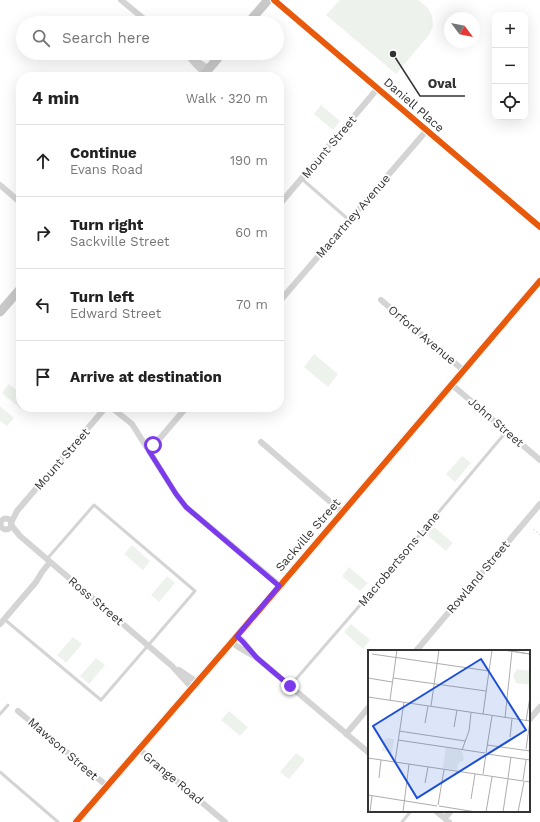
<!DOCTYPE html>
<meta charset="utf-8">
<style>
body{margin:0;font-family:"Work Sans",sans-serif;background:#f2f2f2;color:#222}
.controls{position:absolute;right:12px;top:12px;display:grid;overflow:hidden;border-radius:8px;box-shadow:0 4px 16px #0002}
.controls button{width:36px;height:36px;display:grid;place-items:center;padding:0;border:0;border-bottom:1px solid #e0e0e0;background:#fff;color:#222;font:20px sans-serif}
.compass{position:absolute;left:444px;top:12px;width:36px;height:36px;border-radius:50%;background:#fff;box-shadow:0 4px 16px #0002;rotate:122deg}
.stop{position:absolute;width:12px;height:12px;margin:-9px;border:3px solid #7c3aed;border-radius:50%;background:#fff}
.stop.end{background:#7c3aed;border-color:#fff;box-shadow:0 1px 4px #0008}
.list{margin:0;padding:0;list-style:none}
h2{display:flex;justify-content:space-between;align-items:center;height:52px;margin:0;padding:0 16px;font-size:17px}
h2 small{font-size:13px;font-weight:400;color:#767676}
.list li{display:grid;grid-template-columns:26px 1fr auto;gap:12px;align-items:center;box-sizing:border-box;height:72px;padding:0 16px;border-top:1px solid #e0e0e0}
.list b{display:block;font-size:15px;white-space:nowrap}
.list p{margin:0;font-size:13px;white-space:nowrap;color:#767676}
.list em{font-size:13px;font-style:normal;color:#767676}
.icon{flex:none;width:22px;height:22px;fill:none;stroke:currentColor;stroke-width:2;stroke-linecap:round;stroke-linejoin:round}
.map{position:relative;flex:none;width:540px;height:822px;overflow:hidden}
.search{position:absolute;background:#fff;box-shadow:0 4px 16px #0002;left:16px;top:16px;width:268px;height:44px;display:flex;align-items:center;gap:10px;box-sizing:border-box;padding:0 14px;border-radius:22px;color:#767676;font-size:15px}
.panel{position:absolute;background:#fff;box-shadow:0 4px 16px #0002;left:16px;top:72px;width:268px;height:340px;border-radius:16px}
.map>svg:first-child{display:block}
.garden{fill:#eef2ed}
.lines{fill:none;stroke-linecap:round;stroke-linejoin:round}
.path{stroke:#d3d3d3;stroke-width:1;stroke-dasharray:2 2;stroke-linecap:butt}
.lane{stroke:#d4d4d4;stroke-width:3}
.street{stroke:#d4d4d4;stroke-width:6}
.secondary{stroke:#cfcfcf;stroke-width:8}
.primary{stroke:#c9c9c9;stroke-width:9}
.cycleway-casing{stroke:#fff;stroke-width:8}
.cycleway{stroke:#e8590c;stroke-width:6}
.route{stroke:#7c3aed;stroke-width:5}
.labels{text-anchor:middle;stroke-width:4;stroke-linejoin:round;paint-order:stroke}
.street-label{font-size:12px;fill:#333;stroke:#fff}
.inset-road{fill:none;stroke:#adadad;stroke-width:1}
.view{fill:#1d4ed8;fill-opacity:0.15;stroke:#1d4ed8;stroke-width:2}
.inset-edge{fill:none;stroke:#333;stroke-width:2}
.leader{fill:none;stroke:#333;stroke-width:1.5}
.callout-dot{fill:#333;stroke:#fff;stroke-width:1.5}
.callout-label{font-size:13px;text-anchor:middle;font-weight:bold;fill:#333;stroke:#fff;stroke-width:4;stroke-linejoin:round;paint-order:stroke}
</style>
<div class="map">
<svg width="540" height="822" viewBox="0 0 540 822">
<rect width="100%" height="100%" fill="#fff"/>
<!-- garden -->
<path class="garden" d="M340,0H418L428,8L432,16L433,26L429,35L396,74L326,15Z
M321,105L340,121L333,130L314,114Z
M314,354L338,374L328,387L304,367Z
M9,384L21,394V407H23L21,409L2,393Z
M0,406L14,418L7,426L0,421Z
M462,456L471,463L455,482L446,474Z
M434,527L453,543L446,551L427,535Z
M132,545L150,561L143,570L124,554Z
M349,567L368,583L360,591L342,576Z
M167,576L175,583L159,602L151,595Z
M351,624L370,640L363,649L344,632Z
M73,637L82,644L66,663L57,655Z
M96,658L105,665L89,684L80,676Z
M229,711L248,727L240,736L221,720Z
M296,753L305,760L289,779L280,772Z"/>
<g class="lines">
<!-- path -->
<path class="path" d="M533,529L540,535"/>
<!-- lane -->
<path class="lane" d="M302,179L349,220
M4,619L101,700L195,591L94,505L47,559
M290,686L374,589L506,432
M0,714L8,705
M0,772L58,822
M402,822L411,811"/>
<!-- street -->
<path class="street" d="M121,0L149,23
M274,0L540,227
M185,53L209,69
M190,58L196,65L205,74
M0,185L21,203
M279,205L378,88
M381,300L463,370
M279,302L427,130
M451,384L540,460
M111,407L132,424L176,494L186,507L279,585
M261,442L342,512
M149,451L185,409L187,407
M0.5 524a5.5 5.5 0 1 1 11 0a5.5 5.5 0 1 1-11 0Z
M11,523L17,511L106,407
M11,525L20,536L172,666L192,688
M0,624L36,582L42,572L50,562
M237,636L243,641L254,655
M232,642L238,647L257,658L369,753
M416,651L540,504
M179,670L197,682
M18,711L107,786
M529,720L540,707
M346,734L369,707
M139,749L225,822
M436,811L449,822
M445,818L451,811"/>
<!-- secondary -->
<path class="secondary" d="M76,822L237,636L540,281"/>
<!-- primary -->
<path class="primary" d="M248,23L268,0
M202,77L222,53
M0,312L21,288"/>
<!-- cycleway casing -->
<g class="cycleway-casing">
<path id="cycleway" d="M274,0L540,227
M76,822L237,636L540,281"/>
</g>
<!-- cycleway -->
<use href="#cycleway" class="cycleway"/>
</g>
<g class="lines">
<!-- route -->
<path class="route" d="M153,445L149,451L176,494L186,507L279,586L237,636L243,642L257,658L290,686"/>
</g>
<g class="labels">
<!-- street labels -->
<g class="street-label">
<text transform="translate(414 105) rotate(41)" y="4">Daniell Place</text>
<text transform="translate(329 147) rotate(-50)" y="4">Mount Street</text>
<text transform="translate(353 216) rotate(-49)" y="4">Macartney Avenue</text>
<text transform="translate(422 335) rotate(40)" y="4">Orford Avenue</text>
<text transform="translate(496 422) rotate(41)" y="4">John Street</text>
<text transform="translate(62 459) rotate(-49)" y="4">Mount Street</text>
<text transform="translate(308 535) rotate(-49)" y="4">Sackville Street</text>
<text transform="translate(399 559) rotate(-50)" y="4">Macrobertsons Lane</text>
<text transform="translate(478 577) rotate(-50)" y="4">Rowland Street</text>
<text transform="translate(96 601) rotate(40)" y="4">Ross Street</text>
<text transform="translate(63 749) rotate(41)" y="4">Mawson Street</text>
<text transform="translate(173 778) rotate(40)" y="4">Grange Road</text>
</g>
</g>
<!-- overview -->
<g transform="translate(368 650)">
<rect width="162" height="162" fill="#fff"/>
<path d="M149,19L162,21V35L148,33L145,25ZM19,88L26,89L24,103L14,101L15,91ZM78,98L94,101L96,110L90,113L89,120L75,118Z" fill="#eef2ed"/>
<path class="inset-road" d="M135,0L162,4M137,0L162,4M4,4L121,21M0,28L24,32M25,28L118,41M0,47L162,71M22,50L29,0M63,56L71,0M115,64L124,0M137,68L144,1M158,71L162,47M57,73L60,56M86,77L89,60M31,81L97,91M142,87L144,69M30,90L117,103M119,95L162,101M158,99L162,71M94,100L101,81L103,63M118,103L124,66M119,104L162,110M0,108L162,132M27,112L36,52M115,124L118,104M11,128L13,110M140,128L143,107M155,130L158,110M57,133L60,117M0,145L69,156M103,149L107,124M70,155L76,120M71,156L108,162M2,162L4,146M35,162L41,114M118,162L124,127M135,162L140,129M150,162L156,132"/>
<path class="view" d="M113,9L158,80L49,148L5,76Z"/>
<rect width="162" height="162" class="inset-edge"/>
</g>
<!-- callouts -->
<path class="leader" d="M393 54L420 96H465"/>
<circle class="callout-dot" cx="393" cy="54" r="4"/>
<g class="callout-label">
<text x="442" y="88">Oval</text>
</g>
</svg>
<div class="controls">
<button>+</button>
<button>−</button>
<button><svg class="icon" aria-label="locate" viewBox="0 0 24 24"><circle cx="12" cy="12" r="6"/><path d="M12 2v4M12 18v4M2 12h4M18 12h4"/></svg></button>
</div>
<svg class="compass" viewBox="-18 -18 36 36"><path d="M0-13l5 13h-10z" fill="#e53935"/><path d="M0 13l5-13h-10z" fill="#767676"/></svg>
<div class="stop" style="left:153px;top:445px"></div>
<div class="stop end" style="left:290px;top:686px"></div>
<div class="search"><svg class="icon" aria-label="search" viewBox="0 0 24 24"><circle cx="10" cy="10" r="6"/><path d="M15 15l6 6"/></svg>Search here</div>
<section class="panel">
<h2>4 min<small>Walk · 320 m</small></h2>
<ul class="list">
<li><svg class="icon" aria-label="ahead" viewBox="0 0 24 24"><path d="M12 20V5M6 11l6-6 6 6"/></svg><div><b>Continue</b><p>Evans Road</p></div><em>190 m</em></li>
<li><svg class="icon" aria-label="right" viewBox="0 0 24 24"><path d="M7 20v-9h11M14 6l5 5-5 5"/></svg><div><b>Turn right</b><p>Sackville Street</p></div><em>60 m</em></li>
<li><svg class="icon" aria-label="left" viewBox="0 0 24 24"><path d="M17 20v-9H6M10 6l-5 5 5 5"/></svg><div><b>Turn left</b><p>Edward Street</p></div><em>70 m</em></li>
<li><svg class="icon" aria-label="arrive" viewBox="0 0 24 24"><path d="M6 21V4h12l-3 4 3 4H6"/></svg><div><b>Arrive at destination</b></div></li>
</ul>
</section>
</div>
